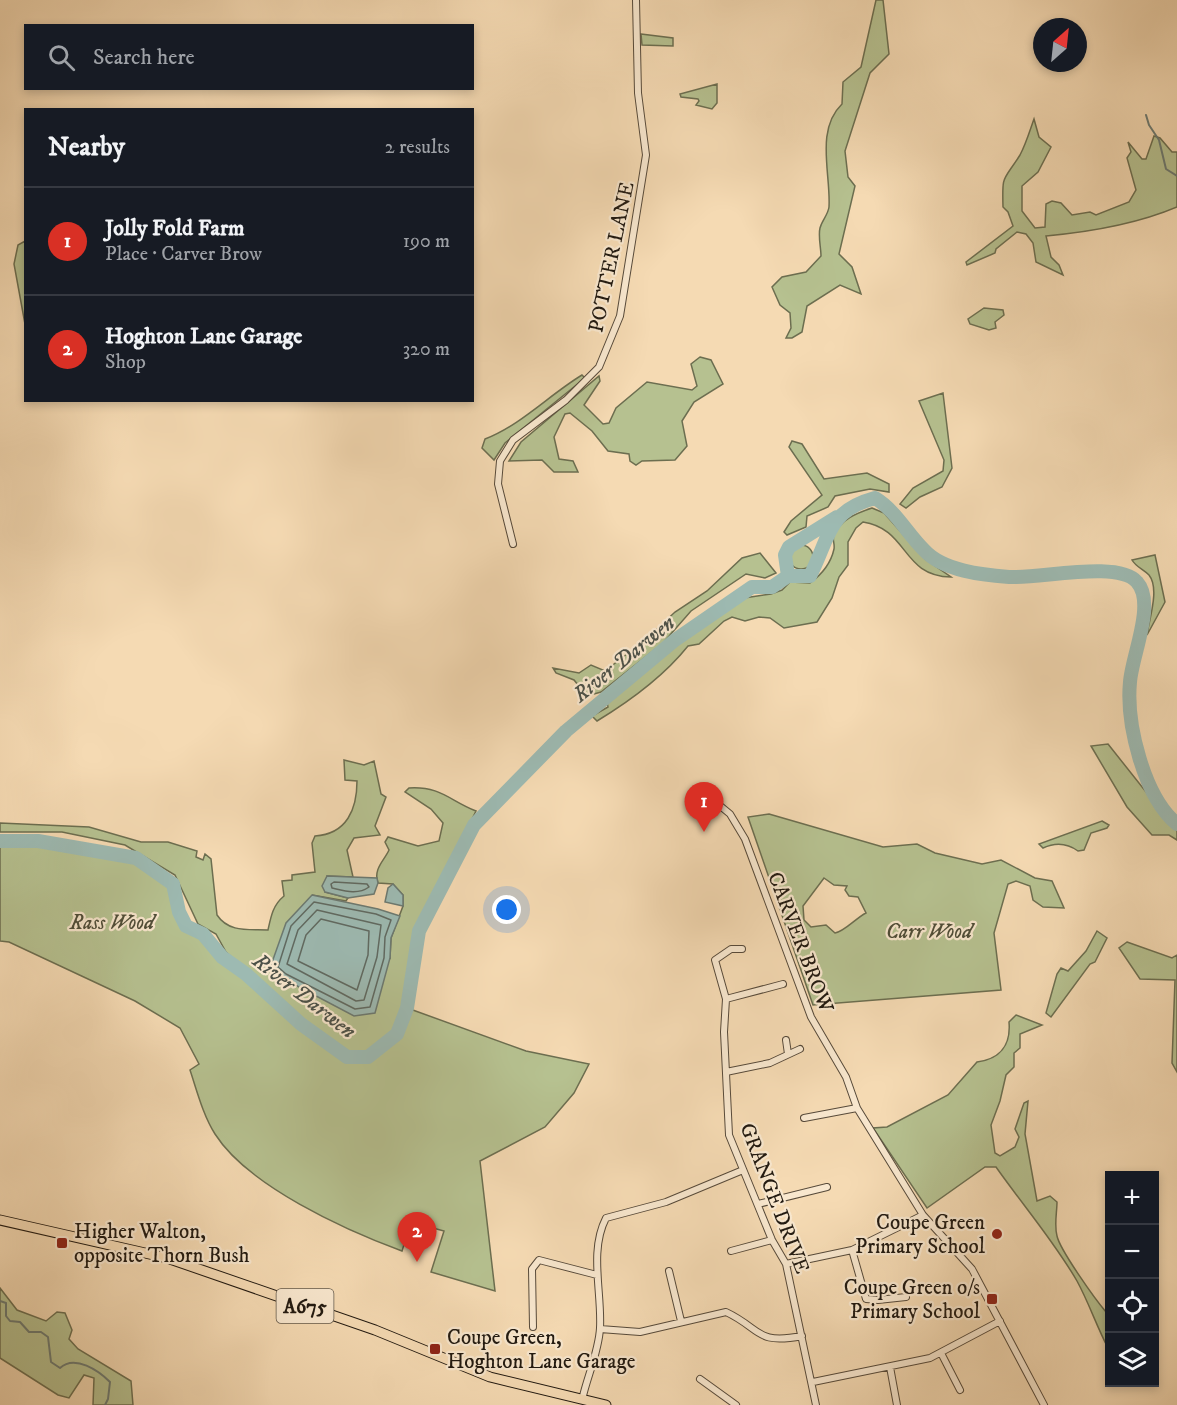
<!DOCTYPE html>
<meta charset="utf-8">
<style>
body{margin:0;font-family:"IM FELL DW Pica",serif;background:#20242c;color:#f1f3f6}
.controls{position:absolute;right:18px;bottom:18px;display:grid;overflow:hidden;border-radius:0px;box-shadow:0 3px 9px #0003}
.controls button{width:54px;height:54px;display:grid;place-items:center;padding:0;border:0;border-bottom:2px solid #363941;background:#171b24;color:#f1f3f6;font:30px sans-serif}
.compass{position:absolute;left:1033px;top:18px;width:54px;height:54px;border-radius:50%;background:#171b24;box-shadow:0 3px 9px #0003;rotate:27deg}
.you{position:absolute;left:507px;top:910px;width:21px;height:21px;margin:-15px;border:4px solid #fff;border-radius:50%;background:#1a73e8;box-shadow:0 0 0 9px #1a73e833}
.badge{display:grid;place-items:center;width:39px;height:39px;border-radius:50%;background:#d93025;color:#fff;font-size:20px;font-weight:700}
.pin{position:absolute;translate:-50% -50px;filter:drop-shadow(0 2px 3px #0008)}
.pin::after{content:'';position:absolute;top:32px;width:21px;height:18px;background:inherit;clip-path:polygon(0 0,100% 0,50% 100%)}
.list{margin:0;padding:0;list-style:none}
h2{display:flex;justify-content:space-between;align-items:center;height:78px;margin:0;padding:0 24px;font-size:26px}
h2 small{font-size:20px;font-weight:400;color:#9ea1a6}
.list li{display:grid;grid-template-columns:39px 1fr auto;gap:18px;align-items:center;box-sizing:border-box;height:108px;padding:0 24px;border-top:2px solid #363941}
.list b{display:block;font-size:22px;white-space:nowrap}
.list p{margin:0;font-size:20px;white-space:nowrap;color:#9ea1a6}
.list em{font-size:20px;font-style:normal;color:#9ea1a6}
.icon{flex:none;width:33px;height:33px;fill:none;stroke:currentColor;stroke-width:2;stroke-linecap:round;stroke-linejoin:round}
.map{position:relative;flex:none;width:1177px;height:1405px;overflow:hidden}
.search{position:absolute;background:#171b24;box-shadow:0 3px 9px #0003;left:24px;top:24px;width:450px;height:66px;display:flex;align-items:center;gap:15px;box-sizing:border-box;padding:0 21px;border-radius:0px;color:#9ea1a6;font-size:22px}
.panel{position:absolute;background:#171b24;box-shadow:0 3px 9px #0003;left:24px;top:108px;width:450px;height:294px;border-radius:0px}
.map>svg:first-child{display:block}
.green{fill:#b6c190;stroke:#6c6e50;stroke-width:1.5;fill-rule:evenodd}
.water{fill:#9dbab2;stroke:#6c7a72;stroke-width:1.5}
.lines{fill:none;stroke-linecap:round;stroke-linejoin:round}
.shore{stroke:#606a62;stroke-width:1.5}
.stream{stroke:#6c7a72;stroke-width:2}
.river{stroke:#9dbab2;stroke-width:14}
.street-casing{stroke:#574a3a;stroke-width:8}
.primary-casing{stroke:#221a11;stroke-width:11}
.street{stroke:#f8e7ce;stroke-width:6}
.primary{stroke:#f5dab3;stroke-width:9}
.poi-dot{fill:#8f2418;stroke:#f8e7ce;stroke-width:2}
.labels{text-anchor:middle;stroke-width:4.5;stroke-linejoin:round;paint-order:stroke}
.shield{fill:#f8e7ce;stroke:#62584a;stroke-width:1.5}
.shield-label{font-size:20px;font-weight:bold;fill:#221a11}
.street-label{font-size:21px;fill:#221a11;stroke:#f8e7ce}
.park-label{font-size:21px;font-style:italic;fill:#4e4c37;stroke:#f8e7ce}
.poi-label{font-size:21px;fill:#221a11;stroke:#f8e7ce;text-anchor:end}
.water-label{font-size:22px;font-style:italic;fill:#4d5249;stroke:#f8e7ce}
</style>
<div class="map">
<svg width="1177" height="1405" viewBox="0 0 1177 1405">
<rect width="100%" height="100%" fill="#f5dab3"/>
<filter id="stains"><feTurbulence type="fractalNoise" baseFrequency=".00333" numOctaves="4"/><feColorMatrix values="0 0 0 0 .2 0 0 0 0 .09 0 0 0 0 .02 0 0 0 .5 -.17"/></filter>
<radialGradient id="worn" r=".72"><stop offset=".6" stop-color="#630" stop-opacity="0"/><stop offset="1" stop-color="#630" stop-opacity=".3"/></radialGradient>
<!-- green -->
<path class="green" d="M876,0H883L889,54L870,73L845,151L848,177L855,186L839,254L852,267L861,294L840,285L807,306L802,332L792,338H786L791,328L790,313L780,305L772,287L782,277L806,272L821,256C821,248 818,236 820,228C822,220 828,215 829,207C831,174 815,130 842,104L843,82L861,67Z
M641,34L673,38V46L642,45Z
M717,84V103L712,109L696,105L699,101L698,99L681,97L680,94Z
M1034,119L1039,137L1051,147L1038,172L1022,186V211L1035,228L1045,227L1046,204L1052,201L1061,203L1072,215L1090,212L1096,215L1129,202L1136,190L1127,158L1131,152L1128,142L1142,159H1146L1154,136L1160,138L1172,152H1177V207C1137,224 1090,232 1046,236L1051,257L1059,265L1063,275L1036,262L1033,243L1026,234L1017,232L996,249L995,253L967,265L966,262L1013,226L1008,212L1003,207C1002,173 1003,182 1020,155C1026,144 1030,130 1034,119Z
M25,241V324L14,264L18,245Z
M984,308L1003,310L1004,315L995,322L996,328L989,330L970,324L968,319Z
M700,357L711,360L723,384L694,402L682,421L687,446L675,460L642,461L636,465L630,461L629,454L608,451L592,431L570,413L565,414L554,437L559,459L573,461L578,472H554L542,460L509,461L521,442L599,376L600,381L584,405L603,424L609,423L616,408L647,382L692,390L697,386L691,364Z
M582,375L585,378L505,443L494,460L482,448L485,439C521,425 549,395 582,375Z
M943,393L952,468L942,487L920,497L906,508L900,504L913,488L943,471L944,460L919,401Z
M792,441L802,444L824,479L867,473L889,484V492L870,489L835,496L828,507L807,516L806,527L787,535L784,532L791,521L822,495L789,447Z
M872,508L884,513L925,559L951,577C901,576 909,529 863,522L856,528L848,542V565L839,577L832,598L817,622L784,628L770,618L759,617L745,621L732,617L724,621L699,644L688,646C664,676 630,701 597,721L592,716L608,707L607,702L681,642L744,598L771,594L782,590L790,582L810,583C821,575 831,563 834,549C835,544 832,540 834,535C841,519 857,513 872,508Z
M789 557a12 12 0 1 1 24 0a12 12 0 1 1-24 0Z
M760,553L776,573L765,578L746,574L691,611L663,643L601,692L587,696L574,680L556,673L553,668L579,673L591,665L605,671L645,640L675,612L707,591L742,558Z
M1155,555L1165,602L1147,635C1149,619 1160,589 1149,575C1143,569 1136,567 1132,560Z
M1108,744L1177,831V840L1169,835H1152L1127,807L1091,746Z
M344,760L364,765L374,761L381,794L386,797L375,826L380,835L354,838L347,850L353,877L327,876L325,892L348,898L346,901L312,895L390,958L391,938L403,906V895L393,884L378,883C373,869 384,861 389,850L385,842L388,837L418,846L439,841L443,823L431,809L405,792L409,788C441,786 450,801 476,811L414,934L404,1007L393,1033L368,1052L348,1053L303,1022L226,952L216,934L198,924L175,875L125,845L62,832H0V823L89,827L141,842H168L197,851L196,857L203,860L205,854L211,859L217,915C229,933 249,929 268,930C271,916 273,905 284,896L282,881L292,880V875L315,872L312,843L315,836C347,834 357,809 357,781L345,780Z
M769,814L883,847L917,844L935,853L982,864L1001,860L1035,878L1052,881L1064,908L1043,907L1033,900L1030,886L1016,881L1008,884L994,933L1001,990L813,1005L748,817ZM824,878L834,885L847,886L845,890L849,896L858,897L866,913C856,918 844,932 835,933L826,925L811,927L804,920L803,906Z
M1102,821L1109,825L1107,828L1091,833L1084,850L1078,851C1067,843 1056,842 1043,848L1039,844Z
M0,846H38L135,862L170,885L175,911L185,927L201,935L220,959L245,976L299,1026L346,1059L369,1060L399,1035L410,1009L526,1051L589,1064L574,1093L545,1127L480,1161L495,1291L431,1272L444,1231L411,1222L402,1251C345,1230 248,1186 215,1134C203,1115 197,1091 190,1070L199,1064L180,1028L135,1001L9,942L0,941Z
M1097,931L1107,938L1095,962L1090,964L1051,1017L1046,1013L1057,974L1061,968L1068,971L1086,951Z
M1127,942L1172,958L1177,955V1072L1172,1063L1175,980L1140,979L1119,948Z
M1016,1015L1042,1025L1020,1034V1048L1014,1053V1067L1006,1075L1000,1101L991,1125L995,1153L1000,1156L1015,1147L1019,1137L1015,1129L1024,1103L1028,1101L1025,1134L1037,1201L1050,1196L1057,1202C1057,1212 1054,1225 1057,1236C1060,1250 1095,1299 1106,1312L1109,1310L1108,1348C1096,1325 1089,1303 1077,1281C1054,1241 1022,1204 996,1167H985L927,1208L873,1128L887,1127L948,1095L977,1062C1000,1059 1011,1045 1009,1022Z
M0,1288L17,1310L46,1321L57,1312L65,1313L72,1330L69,1339L78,1349L131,1381L133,1405H93L94,1378L84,1375L69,1398L58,1395L0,1358Z"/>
<!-- water -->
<path class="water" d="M327,876L377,878L378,883L374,894L348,898L325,892L322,886Z
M393,884L403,895V906L385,902L388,888Z
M312,895L378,909L400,916L391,938L390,958L375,1013L354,1016L282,978L270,968L286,923Z"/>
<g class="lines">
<!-- shore -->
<path class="shore" d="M334,882L367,884L369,887C358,895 345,891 332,888L331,884Z
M314,902L376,914L391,920L385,937L384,958L370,1007L355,1009L286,974L278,967L291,926Z
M317,910L381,925L377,957L364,1000L356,1001L287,964L298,930Z
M321,919L369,931L368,955L357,990L298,961L306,935Z"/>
<!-- stream -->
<path class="stream" d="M1146,115L1149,125L1159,140L1166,169L1177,176
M0,1301L6,1303V1316L10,1321L20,1322L29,1332H41L48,1337L51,1362L60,1368C75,1354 99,1371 110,1382L108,1399L105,1405"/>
<!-- river -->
<path class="river" d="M788,576L785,555L789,547L837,517
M0,841H38L136,858L173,884L179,912L186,926L203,934L222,957L246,974L301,1024L347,1057H368L397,1034L407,1008L419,931L474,825L566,731L675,640L752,587H772L788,576H810C830,537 827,511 875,498C896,511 906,532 924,550C943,571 983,575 1009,577C1040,579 1118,560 1137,582C1156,603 1132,655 1130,682C1126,724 1144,797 1177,824"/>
<!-- street casing -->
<g class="street-casing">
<path id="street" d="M513,544L498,484L500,461L513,440L566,400L599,367L620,316L646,155L638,93L636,0
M707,795L730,814L745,839L811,1017L846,1077L857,1108L923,1215L972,1269L1044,1405
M742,949H731L715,960L726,999L724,1032L729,1135L772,1240L786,1264L816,1405
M726,999L783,984
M786,1040L788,1054
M726,1072L770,1063L800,1049
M804,1118L857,1108
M758,1204L827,1187
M852,1250L866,1299L878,1300L906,1297
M731,1251L772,1240
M786,1264L852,1250L923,1215
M669,1271L681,1321
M533,1327L532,1269L539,1260L597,1275
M600,1329L640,1332L726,1312C762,1329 755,1345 802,1336
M941,1353L960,1390
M890,1367L897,1405
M700,1379L736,1405
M813,1382L930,1358L1000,1321
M582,1400C587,1377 599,1351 600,1328C602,1292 589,1251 606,1218L666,1202L743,1170"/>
</g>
<!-- primary casing -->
<g class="primary-casing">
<path id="primary" d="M0,1220L167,1258L375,1330L490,1377L606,1405"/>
</g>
<!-- street -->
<use href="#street" class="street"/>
<!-- primary -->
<use href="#primary" class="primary"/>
</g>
<!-- markers -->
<g class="poi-dot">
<circle cx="997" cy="1234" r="6"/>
<rect x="56" y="1237" width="12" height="12" rx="3"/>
<rect x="986" y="1293" width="12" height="12" rx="3"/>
<rect x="429" y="1343" width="12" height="12" rx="3"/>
</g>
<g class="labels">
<!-- shield labels -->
<rect class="shield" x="276.5" y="1289" width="57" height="34" rx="4.5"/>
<g class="shield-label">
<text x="305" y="1313">A675</text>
</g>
<!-- street labels -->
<g class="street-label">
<text transform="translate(611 257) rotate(-78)" y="7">POTTER LANE</text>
<text transform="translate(801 942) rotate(69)" y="7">CARVER BROW</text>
<text transform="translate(775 1198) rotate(69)" y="7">GRANGE DRIVE</text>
</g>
<!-- park labels -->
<g class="park-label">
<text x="112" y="929">Rass Wood</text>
<text x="929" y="938">Carr Wood</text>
</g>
<!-- poi labels -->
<g class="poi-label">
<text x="985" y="1229">Coupe Green<tspan x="985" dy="24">Primary School</tspan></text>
<text x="74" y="1238" text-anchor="start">Higher Walton,<tspan x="74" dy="24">opposite Thorn Bush</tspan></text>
<text x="980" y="1294">Coupe Green o/s<tspan x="980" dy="24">Primary School</tspan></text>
<text x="447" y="1344" text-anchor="start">Coupe Green,<tspan x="447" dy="24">Hoghton Lane Garage</tspan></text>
</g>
<!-- water labels -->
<g class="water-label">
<text transform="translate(623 658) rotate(-39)" y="8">River Darwen</text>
<text transform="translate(305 995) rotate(38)" y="8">River Darwen</text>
</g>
</g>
<rect width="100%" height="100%" filter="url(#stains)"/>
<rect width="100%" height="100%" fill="url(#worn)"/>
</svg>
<div class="controls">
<button>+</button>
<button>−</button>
<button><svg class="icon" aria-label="locate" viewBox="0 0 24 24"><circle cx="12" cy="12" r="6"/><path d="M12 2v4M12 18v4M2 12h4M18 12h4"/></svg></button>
<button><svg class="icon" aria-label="layers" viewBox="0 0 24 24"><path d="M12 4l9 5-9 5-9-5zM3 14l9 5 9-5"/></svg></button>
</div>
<svg class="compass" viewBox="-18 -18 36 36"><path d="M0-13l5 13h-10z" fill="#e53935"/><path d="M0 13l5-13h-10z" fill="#9ea1a6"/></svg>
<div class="you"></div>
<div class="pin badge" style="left:704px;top:832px">1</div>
<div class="pin badge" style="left:417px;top:1262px">2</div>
<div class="search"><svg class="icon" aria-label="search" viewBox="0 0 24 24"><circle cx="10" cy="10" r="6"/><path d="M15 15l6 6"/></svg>Search here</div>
<section class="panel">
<h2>Nearby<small>2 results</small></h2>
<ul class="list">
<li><span class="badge">1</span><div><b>Jolly Fold Farm</b><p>Place · Carver Brow</p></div><em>190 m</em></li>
<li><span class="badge">2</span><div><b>Hoghton Lane Garage</b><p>Shop</p></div><em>320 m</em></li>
</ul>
</section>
</div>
